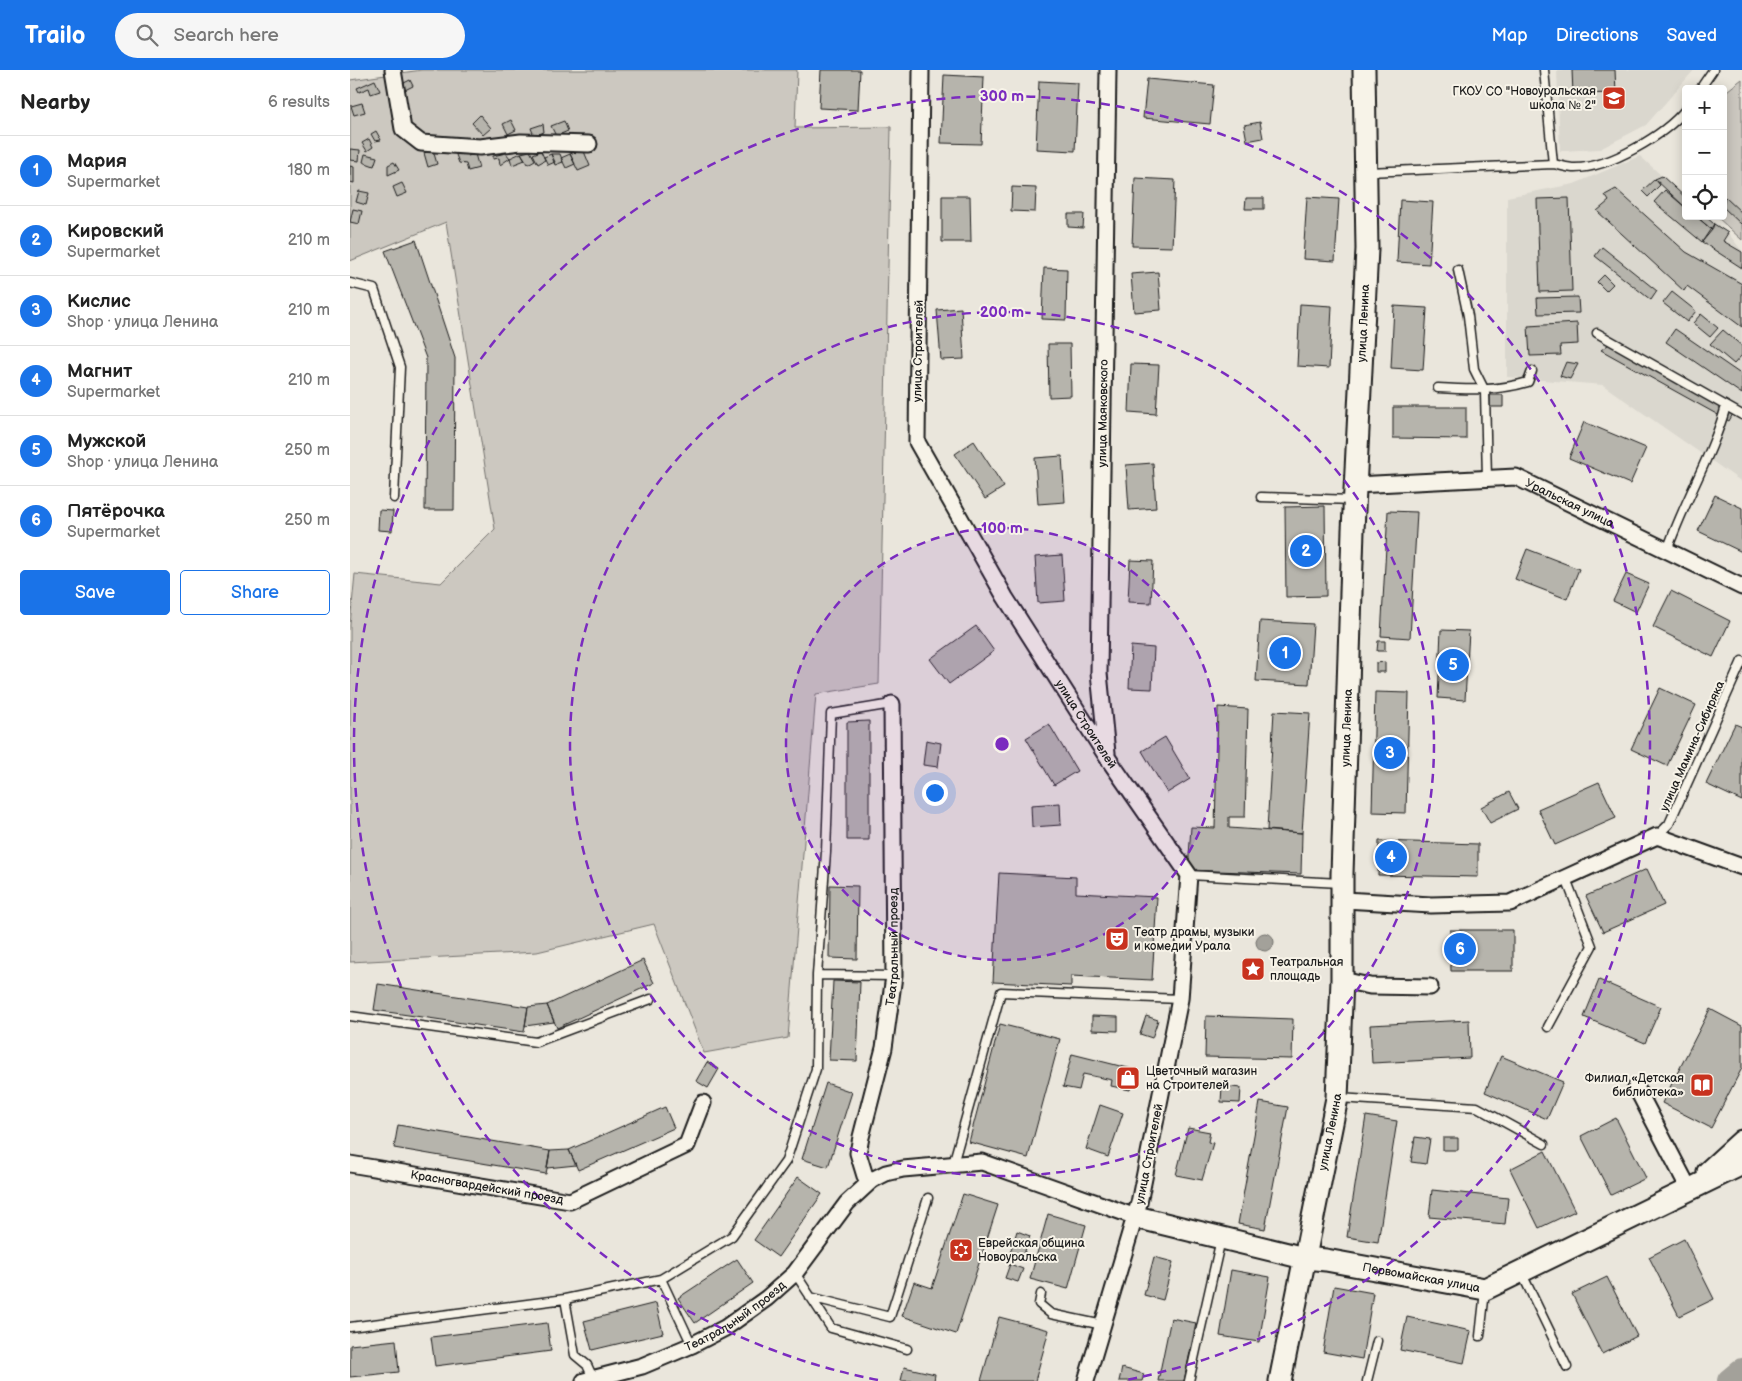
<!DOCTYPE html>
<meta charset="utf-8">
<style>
body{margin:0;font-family:"Balsamiq Sans",sans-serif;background:#f6f6f6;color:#222}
.controls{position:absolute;right:15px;top:15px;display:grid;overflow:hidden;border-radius:5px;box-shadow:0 2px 12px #0003}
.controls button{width:45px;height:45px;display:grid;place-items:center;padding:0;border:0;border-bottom:1px solid #e0e0e0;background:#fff;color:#222;font:25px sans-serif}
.you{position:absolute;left:584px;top:722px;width:18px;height:18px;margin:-12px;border:4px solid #fff;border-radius:50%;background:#1a73e8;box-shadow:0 0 0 8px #1a73e833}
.badge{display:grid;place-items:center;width:32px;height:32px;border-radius:50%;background:#1a73e8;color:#fff;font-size:16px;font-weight:700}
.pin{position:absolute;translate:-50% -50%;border:2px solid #fff;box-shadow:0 1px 5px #0006}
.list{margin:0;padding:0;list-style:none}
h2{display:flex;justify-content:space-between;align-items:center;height:65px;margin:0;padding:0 20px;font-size:21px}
h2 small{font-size:16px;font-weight:400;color:#767676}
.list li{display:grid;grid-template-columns:32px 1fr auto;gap:15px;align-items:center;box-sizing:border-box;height:70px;padding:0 20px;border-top:1px solid #e0e0e0}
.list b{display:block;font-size:19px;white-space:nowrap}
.list p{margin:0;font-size:16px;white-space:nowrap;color:#767676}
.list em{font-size:16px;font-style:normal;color:#767676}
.actions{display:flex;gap:10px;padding:15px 20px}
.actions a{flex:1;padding:11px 0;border:1px solid #1a73e8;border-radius:5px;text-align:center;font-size:18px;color:#1a73e8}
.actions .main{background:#1a73e8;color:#fff}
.icon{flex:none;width:28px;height:28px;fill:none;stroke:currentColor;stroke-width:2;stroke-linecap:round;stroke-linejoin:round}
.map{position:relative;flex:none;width:1392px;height:1311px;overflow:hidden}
header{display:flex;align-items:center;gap:30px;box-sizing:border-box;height:70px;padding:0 25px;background:#1a73e8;color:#fff}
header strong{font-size:24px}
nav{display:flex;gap:28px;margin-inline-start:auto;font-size:18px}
.search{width:350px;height:45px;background:#f6f6f6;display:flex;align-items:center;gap:12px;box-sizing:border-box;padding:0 18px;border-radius:28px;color:#767676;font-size:19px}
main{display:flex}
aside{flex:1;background:#fff}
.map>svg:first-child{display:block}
.built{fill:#dad7ce}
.green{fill:#ccc8c0;stroke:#74726e}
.water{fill:#a3a19a;stroke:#6d6c68}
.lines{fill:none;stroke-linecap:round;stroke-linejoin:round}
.river{stroke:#a3a19a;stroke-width:26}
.building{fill:#b6b4ac;stroke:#1c1c1c}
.lane-casing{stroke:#1c1c1c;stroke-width:11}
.street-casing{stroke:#1c1c1c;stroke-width:19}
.secondary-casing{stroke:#1c1c1c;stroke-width:25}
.lane{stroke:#f7f3e8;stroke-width:8}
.street{stroke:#f7f3e8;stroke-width:15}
.secondary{stroke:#f7f3e8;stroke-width:21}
.ring{fill:none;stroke:#7b2cbf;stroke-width:2.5;stroke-dasharray:9 6}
.labels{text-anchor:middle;stroke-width:4;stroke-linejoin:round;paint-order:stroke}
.poi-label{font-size:12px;fill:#1c1c1c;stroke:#f7f3e8;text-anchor:start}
.street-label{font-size:12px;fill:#1c1c1c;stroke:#f7f3e8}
.centre{fill:#7b2cbf;stroke:#f7f3e8;stroke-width:2.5}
.ring-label{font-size:15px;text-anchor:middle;font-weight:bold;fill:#7b2cbf;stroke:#f7f3e8;stroke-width:4;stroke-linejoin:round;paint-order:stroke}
</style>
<header>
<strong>Trailo</strong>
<div class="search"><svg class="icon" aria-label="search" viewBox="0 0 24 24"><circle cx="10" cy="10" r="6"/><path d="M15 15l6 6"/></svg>Search here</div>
<nav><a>Map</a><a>Directions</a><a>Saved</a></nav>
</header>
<main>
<aside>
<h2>Nearby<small>6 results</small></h2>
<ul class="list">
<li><span class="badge">1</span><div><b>Мария</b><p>Supermarket</p></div><em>180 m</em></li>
<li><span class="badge">2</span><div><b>Кировский</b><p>Supermarket</p></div><em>210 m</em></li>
<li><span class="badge">3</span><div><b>Кислис</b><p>Shop · улица Ленина</p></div><em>210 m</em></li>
<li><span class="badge">4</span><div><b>Магнит</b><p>Supermarket</p></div><em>210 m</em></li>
<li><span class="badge">5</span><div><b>Мужской</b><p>Shop · улица Ленина</p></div><em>250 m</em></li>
<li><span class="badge">6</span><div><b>Пятёрочка</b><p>Supermarket</p></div><em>250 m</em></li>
</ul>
<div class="actions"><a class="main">Save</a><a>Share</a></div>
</aside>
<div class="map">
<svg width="1392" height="1311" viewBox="0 0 1392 1311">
<rect width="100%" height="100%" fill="#eae6dc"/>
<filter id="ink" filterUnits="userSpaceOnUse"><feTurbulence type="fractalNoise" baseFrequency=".02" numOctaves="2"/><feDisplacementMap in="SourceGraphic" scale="10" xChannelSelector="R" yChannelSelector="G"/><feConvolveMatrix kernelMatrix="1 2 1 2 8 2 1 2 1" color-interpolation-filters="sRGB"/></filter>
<g filter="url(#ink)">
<!-- built -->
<path class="built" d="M1207,0H1344L1296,55L1250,79L1210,81Z
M1290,86L1336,128V146H1355L1378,163L1392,181V412L1253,315L1157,307V127L1224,114Z"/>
<!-- green -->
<path class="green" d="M72,0H447L445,58L541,57L529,614L466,624L438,968L354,983L304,854L187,882L0,892V555L5,504L91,513L145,459L96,152L0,191V10Z
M1392,9V170L1366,146H1373V24Z"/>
<!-- water -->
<path class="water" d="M906 872a9 9 0 1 1 18 0a9 9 0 1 1-18 0Z"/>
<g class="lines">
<!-- river -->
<path class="river" d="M1380,1311L1392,1301"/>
</g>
<!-- building -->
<path class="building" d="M471,0H510L508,40L469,38Z
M1222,0H1265L1266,23L1223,24Z
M594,5L634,7L631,74L591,73Z
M797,9L864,15L860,54L793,48Z
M25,10L30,21L21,24L19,18L9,22L7,18Z
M60,10L63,16L55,20L52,14Z
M689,11L728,13L725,81L686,79Z
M12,33L15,42L4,45L1,36Z
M130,45L141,58L133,65L122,53Z
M161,50L166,60L158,64L153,54Z
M214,51L218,61L206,66L201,56Z
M910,52L913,68L897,71L894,55Z
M193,54L194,62L184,66L181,58Z
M26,61L31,70L25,71L21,64Z
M19,69L23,77L17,81L12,73Z
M116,78L118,86L125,84L129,98L118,101L116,94L109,93L105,82Z
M0,79L10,80L9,91L0,90Z
M233,79L240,96L228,101L220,84Z
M83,80L87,94L78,97L74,83Z
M180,81L185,90L178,94L171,83Z
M191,81L195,90L188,94L183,84Z
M156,83L160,88L150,95L149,88L143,89V86Z
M171,83L175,90L162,95L160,88Z
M15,84L27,87L24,96L13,92Z
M201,84H210L213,92L205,95Z
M201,84L205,92L198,95L194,87Z
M220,84L225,94L216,98L211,88Z
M44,92L49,100L38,105V95Z
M0,96L4,97V113L0,112Z
M1312,106L1336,128V138L1305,109Z
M785,108L825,110L822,177L782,176Z
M1305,109L1310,115L1298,127L1292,121Z
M52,113L57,123L47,127L43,117Z
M662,117L686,118L685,142L661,141Z
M1266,119L1336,182L1392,214V257L1337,216L1334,221L1247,141L1259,131L1255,125Z
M1315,120L1336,138V146H1346L1362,160L1352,172L1304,132Z
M9,121L19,123L16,135L6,132Z
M592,126H620L621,172H592Z
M957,127L989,129L985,191L953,189Z
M1375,127L1392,143V155L1373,137Z
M896,128H914V139H895Z
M1219,128L1222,221L1190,222L1187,129Z
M1050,130L1083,132L1079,194L1047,192Z
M3,139L12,141L9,154L0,152Z
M718,144H734L733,158L718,157Z
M1346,146H1355L1364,154L1362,160Z
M1364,154L1378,163L1373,171L1392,182V198L1352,172Z
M66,170L105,288L104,440H75L76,288L35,181Z
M1252,177L1307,221L1301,230L1245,186Z
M694,198L717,199L716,250L692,249Z
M808,202L811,240L784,242L781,204Z
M1254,205L1263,214L1256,221L1247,212Z
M1322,222L1346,241L1337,252L1313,233Z
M1228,227L1229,243L1188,244L1187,228Z
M950,234L982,236L979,298L947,296Z
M1044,236L1077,238L1073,300L1041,298Z
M611,238L614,289L591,290L587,240Z
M1351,244L1368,258L1360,267L1343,253Z
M1227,253L1228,274L1210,275L1211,285L1180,286L1178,256Z
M1325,259L1392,305V324L1316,272Z
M1373,260L1392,276V285L1384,294L1360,274Z
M1262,272L1385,340L1379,351L1251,280Z
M698,274H720L721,326L699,327Z
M1216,292L1228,294L1220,309L1210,306Z
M781,294L809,295L806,344L779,342Z
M1140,325H1153V337H1140Z
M1043,337H1116V369L1043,368Z
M1234,352L1296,378L1280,414L1219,388Z
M624,371L654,417L635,429L605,384Z
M712,386L715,432L688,434L685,388Z
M803,393L806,438L779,440L776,395Z
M1365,425L1392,438V482L1348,461Z
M975,436L976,526L936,527L935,437Z
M29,440L43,441L42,461L28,460Z
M1038,441L1067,442L1060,568L1031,566Z
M1177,479L1229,499L1217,529L1165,509Z
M712,485L715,531L688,533L685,487Z
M780,490L803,491L801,533L778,532Z
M1276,504L1299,514L1286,542L1263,531Z
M1321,521L1380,551L1363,587L1303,557Z
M910,551L963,554L959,614L906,611Z
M626,556L644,581L599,614L580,589Z
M1091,560L1119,561L1115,630L1088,628Z
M1028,571H1035V581H1027Z
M781,576L804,578L802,619L779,618Z
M1035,592V602H1026V593Z
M1310,618L1346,635L1317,696L1281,679Z
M1025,622L1059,623L1056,743L1022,742Z
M868,637L898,639L895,747H879V758L952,763L951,804L838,800L841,757L865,758Z
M924,641L960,643L952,763L917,760Z
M519,651V770H497V652Z
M699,654L727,701L704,715L676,668Z
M1385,654L1392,657V731L1356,714Z
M815,667L840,709L817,723L792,681Z
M576,670L591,673L588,697L573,695Z
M1249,712L1266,748L1205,775L1188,739Z
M1159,722L1168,739L1140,753L1131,737Z
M710,733L711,755L682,757L681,735Z
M1029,771L1128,774V807L1028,805Z
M1297,799L1314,835L1253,862L1236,826Z
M649,803L726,807V823L807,827L802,910L721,906V916L643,912Z
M480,815L508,816L507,889L479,888Z
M1100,860H1163V901H1101Z
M293,890L304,913L207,958L197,935Z
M1249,910L1311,937L1295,973L1234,947Z
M483,911L510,912L507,991L479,990Z
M28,914L178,937L174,962L24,940Z
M197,935L204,952L175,956L178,937Z
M1360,939L1392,956V998L1361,1058L1312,1033Z
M742,946L768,947V961L742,960Z
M796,946L808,950L802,968L790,964Z
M856,946L943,949L942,989L855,987Z
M1119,950L1120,988L1022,993L1020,955Z
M650,954L710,969L678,1088L619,1072Z
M722,984L786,1000L780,1020L761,1016L762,1010L733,1004L729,1020L713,1017Z
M1151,986L1213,1012L1197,1049L1135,1022Z
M357,992L369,999L358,1018L346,1011Z
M476,1013L502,1022L478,1097L452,1089Z
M872,1016L891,1018L890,1033L871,1032Z
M910,1032L938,1037L915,1159L888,1154Z
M750,1035L773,1043L758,1087L736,1079Z
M315,1037L324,1058L228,1100L219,1080Z
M1016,1046L1047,1051L1028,1172L997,1167Z
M1266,1048L1296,1108L1261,1125L1231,1066Z
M48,1055L200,1081L196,1104L44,1078Z
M838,1058L860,1062L858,1072L863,1073L852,1110L826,1105Z
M1065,1067L1080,1069L1076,1094L1061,1092Z
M1093,1068H1108V1080H1093Z
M219,1080L226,1095L197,1098L200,1081Z
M1195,1081L1225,1141L1189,1158L1160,1099Z
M448,1107L472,1124L428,1187L404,1170Z
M1082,1120L1158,1128L1155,1154L1079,1147Z
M613,1124L648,1135L606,1264L552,1246L564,1212L582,1218Z
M698,1144L736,1155L718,1219L680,1209Z
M667,1161L680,1166L672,1190L659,1186Z
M1334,1169L1364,1229L1329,1246L1299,1187Z
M804,1187L823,1192L813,1230L794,1225Z
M387,1189L403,1213L345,1253L328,1228Z
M660,1194L673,1199L668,1212L655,1208Z
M881,1200L920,1207L909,1272L870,1266Z
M1257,1207L1287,1266L1252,1284L1222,1224Z
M984,1216L1023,1223L1012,1289L973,1282Z
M306,1233L313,1263L242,1280L234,1251Z
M649,1247L699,1260L685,1311H631Z
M1057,1247L1121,1261L1114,1293L1050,1280Z
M821,1248L846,1253L834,1311H808Z
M197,1253L201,1281L85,1296L81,1267Z
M46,1270L49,1302L0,1307V1275Z
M554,1297L585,1304L584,1311H551Z
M772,1298L794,1304L792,1311H769Z"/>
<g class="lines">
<!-- lane casing -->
<g class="lane-casing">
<path id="lane" d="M1350,19L1363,0
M1203,94C1210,95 1218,98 1225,98C1259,98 1315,65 1336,39
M1018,102L1203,94L1194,0
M1108,200L1118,246L1124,299L1135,321L1137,409
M0,213L24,219L50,297L44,428
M1247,263L1392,345
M1088,318C1120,320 1148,321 1178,312L1182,301
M911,427L1003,430
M1317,481C1334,431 1362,386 1376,336
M1307,766L1319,754L1392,591
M839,805L990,813
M467,905L544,906
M0,946L186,972L301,929
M1198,957L1242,876L1215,806
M989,1028L1127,1037L1194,1074
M603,1094L651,922L830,929
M445,1203L481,1258L557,1279
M1172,1204L1217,1297
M311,1209L382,1166L436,1091L466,999L467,905L476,782L481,644L542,634
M691,1224L689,1234L701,1244L753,1255
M460,1227L540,1247L578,1128
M215,1229L311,1209L342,1275
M0,1257L215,1229L225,1285L237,1295L244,1310
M1130,1266L1135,1221
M839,1311L871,1169
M1017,1311L1027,1271"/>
</g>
<!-- street casing -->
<g class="street-casing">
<g id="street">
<path d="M43,0L53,59L71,73L130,77L171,72L239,74"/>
<path id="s1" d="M571,0L567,372L655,527L757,687L839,805L830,929L789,1133L736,1311"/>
<path id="s2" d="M1005,415L1166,407L1392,517"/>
<path id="s3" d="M757,683L749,603L758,0"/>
<path d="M994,830L1081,835L1160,833L1307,766L1392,797"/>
<path d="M992,910L1020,916L1080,917"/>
<path d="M1286,1017L1339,1119"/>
<path id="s4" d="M0,1094L220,1131L337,1075L353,1033"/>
<path id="s5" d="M522,1110L515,1106L508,1083L511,1067L534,978L544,906L542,634"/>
<path id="s6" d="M234,1311L292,1296L342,1275L375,1258L417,1228L445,1203L497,1133L522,1110L536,1103L553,1099L632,1092L786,1147"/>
</g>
</g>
<!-- secondary casing -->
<g class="secondary-casing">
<g id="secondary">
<path d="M1358,1102L1392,1071"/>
<path id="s7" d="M786,1147L954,1188L976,1190L1135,1219L1392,1094"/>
<path id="s8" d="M930,1311L987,1028L992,910V804L1003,460L1017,179L1014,0"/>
</g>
</g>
<!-- lane -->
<use href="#lane" class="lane"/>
<!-- street -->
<use href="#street" class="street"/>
<!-- secondary -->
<use href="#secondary" class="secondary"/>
</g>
</g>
<!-- distance rings -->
<circle cx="652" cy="674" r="216" fill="#7b2cbf" fill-opacity=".12"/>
<g class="ring">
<circle cx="652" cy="674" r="216"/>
<circle cx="652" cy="674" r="432"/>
<path d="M528 1310A648 648 0 1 1 776 1310"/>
</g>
<!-- icons -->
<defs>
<g id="school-square" transform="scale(1.25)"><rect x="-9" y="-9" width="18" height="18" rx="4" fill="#c8321e" stroke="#f7f3e8"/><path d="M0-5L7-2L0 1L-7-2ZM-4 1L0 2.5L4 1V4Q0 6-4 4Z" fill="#fff"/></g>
<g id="theatre-square" transform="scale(1.25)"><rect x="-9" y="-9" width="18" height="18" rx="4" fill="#c8321e" stroke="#f7f3e8"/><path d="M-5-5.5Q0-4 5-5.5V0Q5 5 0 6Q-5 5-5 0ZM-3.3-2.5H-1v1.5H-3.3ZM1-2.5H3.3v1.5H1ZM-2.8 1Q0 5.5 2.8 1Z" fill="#fff"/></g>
<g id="sight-square" transform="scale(1.25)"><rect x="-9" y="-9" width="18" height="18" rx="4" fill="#c8321e" stroke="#f7f3e8"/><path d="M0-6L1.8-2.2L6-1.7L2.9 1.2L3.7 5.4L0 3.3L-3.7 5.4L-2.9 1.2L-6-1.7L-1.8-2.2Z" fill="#fff"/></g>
<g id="shop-square" transform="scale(1.25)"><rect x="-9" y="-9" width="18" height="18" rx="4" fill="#c8321e" stroke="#f7f3e8"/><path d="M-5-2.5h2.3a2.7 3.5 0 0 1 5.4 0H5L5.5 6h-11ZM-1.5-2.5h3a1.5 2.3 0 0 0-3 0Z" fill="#fff"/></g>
<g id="library-square" transform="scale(1.25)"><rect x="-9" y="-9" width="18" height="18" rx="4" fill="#c8321e" stroke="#f7f3e8"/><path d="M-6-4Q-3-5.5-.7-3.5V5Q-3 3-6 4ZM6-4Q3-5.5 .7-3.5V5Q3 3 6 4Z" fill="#fff"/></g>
<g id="synagogue-square" transform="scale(1.25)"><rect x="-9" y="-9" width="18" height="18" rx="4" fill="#c8321e" stroke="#f7f3e8"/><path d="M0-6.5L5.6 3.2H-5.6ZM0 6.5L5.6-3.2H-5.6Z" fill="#fff"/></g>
</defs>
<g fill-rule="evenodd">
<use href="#school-square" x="1264" y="28"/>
<use href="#theatre-square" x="767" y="869"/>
<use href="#sight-square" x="903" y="899"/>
<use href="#shop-square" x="778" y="1008"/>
<use href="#library-square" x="1352" y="1015"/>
<use href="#synagogue-square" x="611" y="1180"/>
</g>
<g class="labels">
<!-- poi labels -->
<g class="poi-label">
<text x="1246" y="25" text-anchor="end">ГКОУ СО "Новоуральская<tspan x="1246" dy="14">школа № 2"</tspan></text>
<text x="784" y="866">Театр драмы, музыки<tspan x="784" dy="14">и комедии Урала</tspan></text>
<text x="920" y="896">Театральная<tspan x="920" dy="14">площадь</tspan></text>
<text x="796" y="1005">Цветочный магазин<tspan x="796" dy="14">на Строителей</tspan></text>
<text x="1334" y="1012" text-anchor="end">Филиал «Детская<tspan x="1334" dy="14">библиотека»</tspan></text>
<text x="628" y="1177">Еврейская община<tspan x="628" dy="14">Новоуральска</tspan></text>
</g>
<!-- street labels -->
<g class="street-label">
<text dy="4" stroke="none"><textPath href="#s8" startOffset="1064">улица Ленина</textPath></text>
<text transform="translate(568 281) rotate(-89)" y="4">улица Строителей</text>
<text dy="4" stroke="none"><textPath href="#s3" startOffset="340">улица Маяковского</textPath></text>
<text dy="4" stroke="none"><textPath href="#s2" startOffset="221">Уральская улица</textPath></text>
<text dy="4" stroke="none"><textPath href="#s1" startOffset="701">улица Строителей</textPath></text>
<text dy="4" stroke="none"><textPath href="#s8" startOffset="659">улица Ленина</textPath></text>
<text transform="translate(1342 676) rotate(-66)" y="4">улица Мамина-Сибиряка</text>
<text dy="4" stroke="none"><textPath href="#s5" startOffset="242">Театральный проезд</textPath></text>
<text dy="4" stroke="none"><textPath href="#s8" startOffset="254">улица Ленина</textPath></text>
<text transform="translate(799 1084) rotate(-79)" y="4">улица Строителей</text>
<text dy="4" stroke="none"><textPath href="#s4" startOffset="139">Красногвардейский проезд</textPath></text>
<text dy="4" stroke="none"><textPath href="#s7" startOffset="292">Первомайская улица</textPath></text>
<text dy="4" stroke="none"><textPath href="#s6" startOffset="166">Театральный проезд</textPath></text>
</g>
</g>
<circle cx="652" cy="674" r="8" class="centre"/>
<g class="ring-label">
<text x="652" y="31">300 m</text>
<text x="652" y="247">200 m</text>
<text x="652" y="463">100 m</text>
</g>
</svg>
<div class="controls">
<button>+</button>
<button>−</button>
<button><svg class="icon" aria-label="locate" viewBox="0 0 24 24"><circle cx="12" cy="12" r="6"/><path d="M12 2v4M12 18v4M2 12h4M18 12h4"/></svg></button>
</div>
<div class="you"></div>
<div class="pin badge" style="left:935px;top:583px">1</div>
<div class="pin badge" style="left:956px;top:481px">2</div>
<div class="pin badge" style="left:1040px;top:683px">3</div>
<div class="pin badge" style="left:1041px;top:787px">4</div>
<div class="pin badge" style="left:1103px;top:595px">5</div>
<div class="pin badge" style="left:1110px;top:879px">6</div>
</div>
</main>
